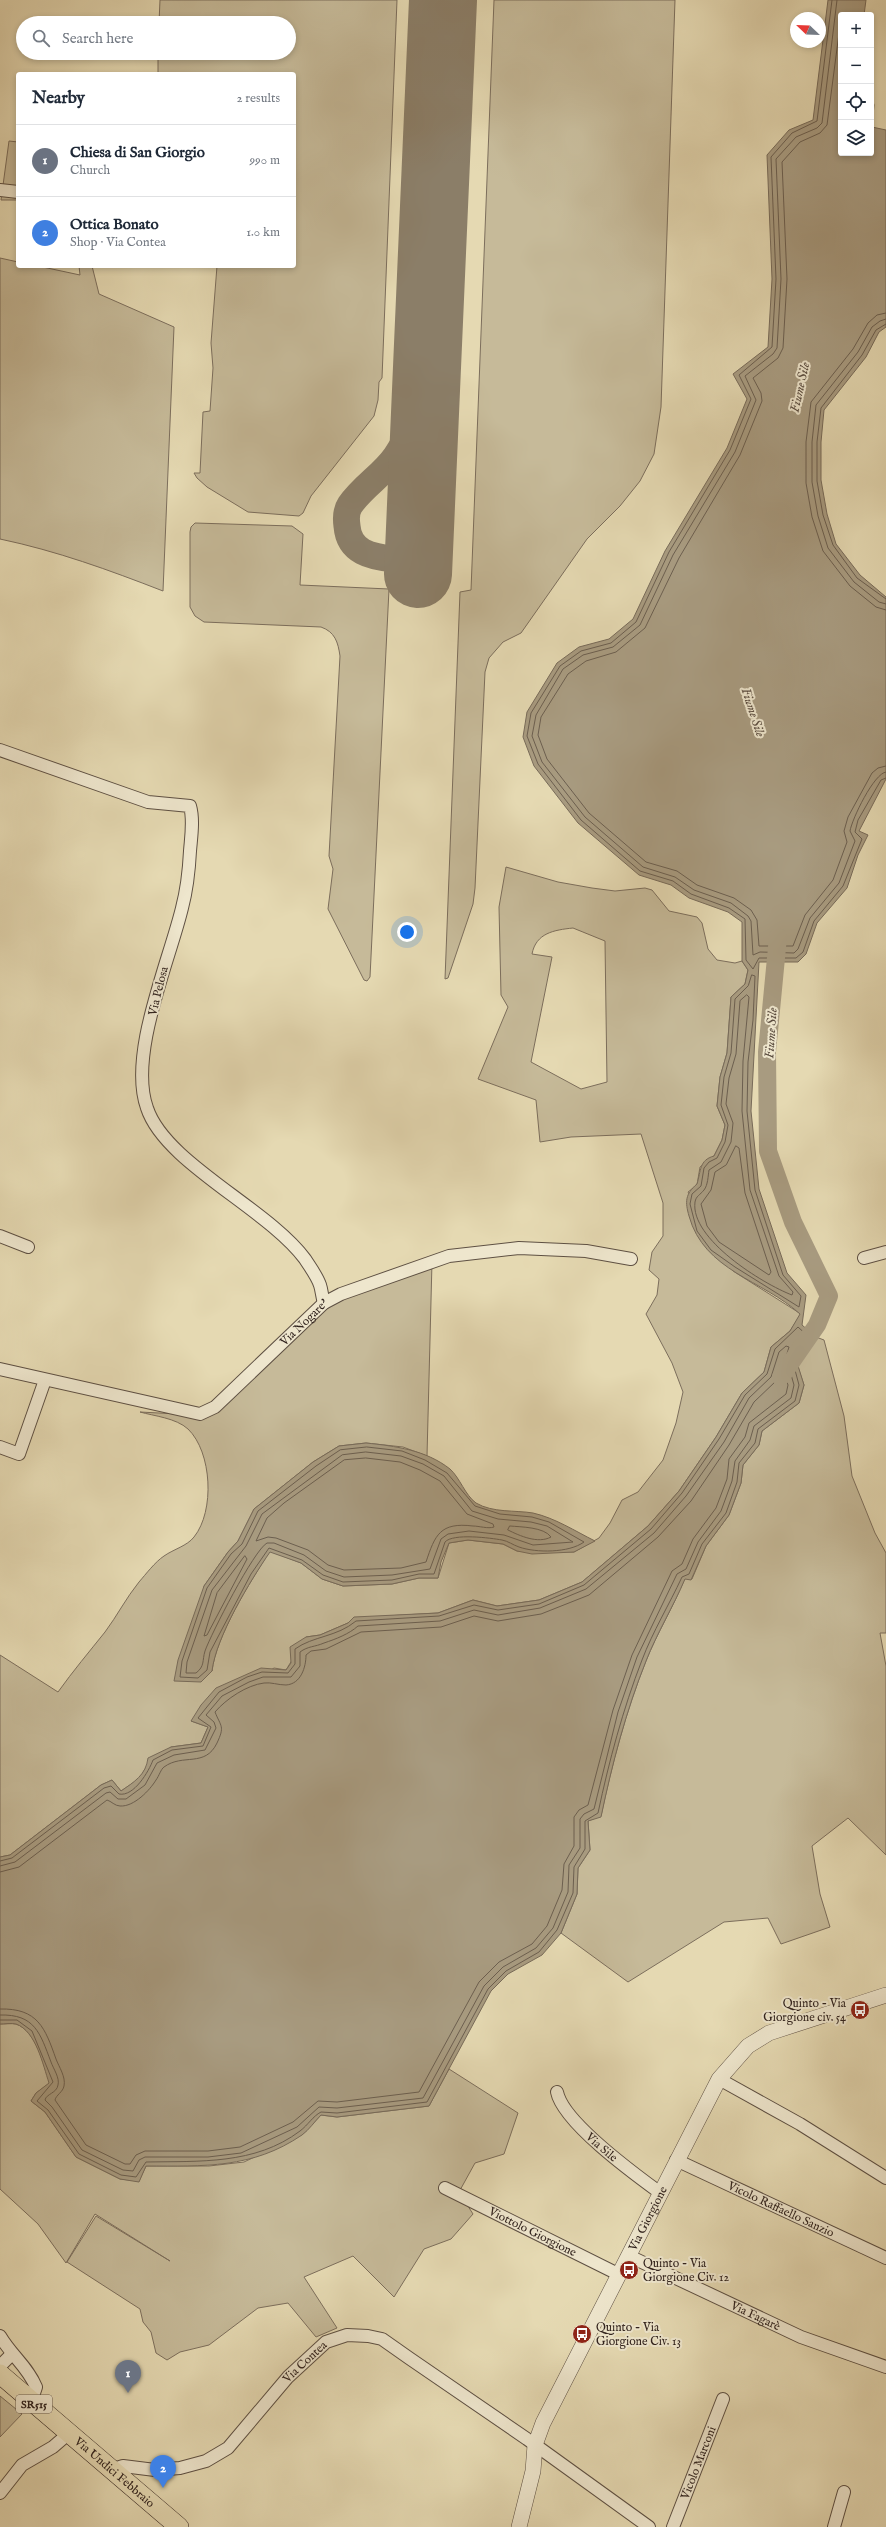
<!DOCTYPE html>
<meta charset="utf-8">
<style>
body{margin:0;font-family:"IM FELL English",serif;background:#f6f6f7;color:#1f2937}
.controls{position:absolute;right:12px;top:12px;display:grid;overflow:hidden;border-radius:4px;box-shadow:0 2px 6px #0003}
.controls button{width:36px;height:36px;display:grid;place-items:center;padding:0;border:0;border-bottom:1px solid #e0e1e3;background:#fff;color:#1f2937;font:20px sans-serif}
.compass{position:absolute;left:790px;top:12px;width:36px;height:36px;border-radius:50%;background:#fff;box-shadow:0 2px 6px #0003;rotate:293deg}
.you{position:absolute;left:407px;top:932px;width:14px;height:14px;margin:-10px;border:3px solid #fff;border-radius:50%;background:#1a73e8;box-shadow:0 0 0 6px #1a73e833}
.badge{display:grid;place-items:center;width:26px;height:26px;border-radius:50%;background:#8f2418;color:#fff;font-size:13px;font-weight:700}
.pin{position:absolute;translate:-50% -33px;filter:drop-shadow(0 1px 2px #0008)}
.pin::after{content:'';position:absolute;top:21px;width:14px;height:12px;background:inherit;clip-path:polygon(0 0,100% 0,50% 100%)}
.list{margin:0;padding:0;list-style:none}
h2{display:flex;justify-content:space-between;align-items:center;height:52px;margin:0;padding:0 16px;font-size:17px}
h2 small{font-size:13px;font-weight:400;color:#747a83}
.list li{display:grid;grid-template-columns:26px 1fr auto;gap:12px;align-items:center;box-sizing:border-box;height:72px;padding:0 16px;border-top:1px solid #e0e1e3}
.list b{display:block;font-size:15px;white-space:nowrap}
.list p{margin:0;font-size:13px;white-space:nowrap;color:#747a83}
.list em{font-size:13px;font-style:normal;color:#747a83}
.icon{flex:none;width:22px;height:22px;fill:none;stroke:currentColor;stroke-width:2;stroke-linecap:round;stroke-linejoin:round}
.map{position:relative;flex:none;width:886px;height:2527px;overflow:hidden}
.search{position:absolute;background:#fff;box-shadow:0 2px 6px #0003;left:16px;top:16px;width:280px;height:44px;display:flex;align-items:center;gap:10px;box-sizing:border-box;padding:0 14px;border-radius:22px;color:#747a83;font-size:15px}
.panel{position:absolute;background:#fff;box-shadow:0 2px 6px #0003;left:16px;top:72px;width:280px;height:196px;border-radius:4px}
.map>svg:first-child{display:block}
.green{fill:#c6ba99;stroke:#7c6e5c;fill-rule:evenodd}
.water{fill:#a89b80;stroke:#786b59}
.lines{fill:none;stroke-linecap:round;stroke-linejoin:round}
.shore{stroke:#6c5f4f;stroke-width:1}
.river{stroke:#a89b80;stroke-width:18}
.taxiway{stroke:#8b7e68;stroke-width:27}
.runway{stroke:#8b7e68;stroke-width:68}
.minor-casing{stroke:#5e5043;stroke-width:14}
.tertiary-casing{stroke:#5e5043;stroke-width:16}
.primary-casing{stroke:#31231e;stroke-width:20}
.minor{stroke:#eee6cd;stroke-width:12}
.tertiary{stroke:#eee6cd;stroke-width:15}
.primary{stroke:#e5d9b2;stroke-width:19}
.labels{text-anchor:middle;stroke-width:4;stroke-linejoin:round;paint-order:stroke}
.shield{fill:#eee6cd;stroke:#6a5e52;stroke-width:1}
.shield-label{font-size:11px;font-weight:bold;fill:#31231e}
.street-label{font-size:12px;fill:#31231e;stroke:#eee6cd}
.poi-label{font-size:12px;fill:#31231e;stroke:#eee6cd;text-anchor:start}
.water-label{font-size:13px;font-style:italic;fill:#5b4d40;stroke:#eee6cd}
</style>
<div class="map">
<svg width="886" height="2527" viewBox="0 0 886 2527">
<rect width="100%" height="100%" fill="#e5d9b2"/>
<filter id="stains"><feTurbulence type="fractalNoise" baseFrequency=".005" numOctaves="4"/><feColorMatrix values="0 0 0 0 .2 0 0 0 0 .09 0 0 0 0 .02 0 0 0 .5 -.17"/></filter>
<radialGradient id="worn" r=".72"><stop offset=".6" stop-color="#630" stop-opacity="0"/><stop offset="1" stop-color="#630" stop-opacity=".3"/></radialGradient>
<!-- green -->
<path class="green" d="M160,0H397L382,378L379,382L378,400L374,416L311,496L303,513L299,516L248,512L207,487L197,478L194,473H200L203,412L210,411L213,368L211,343L217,266H294V74H158V53H289V23H159Z
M494,0H675L661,407L654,454L640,481L620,506L587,539L521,633L503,642L489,658L485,672L475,888L473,904L448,978L445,979L460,592L471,590Z
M9,141L18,142V200H1Z
M0,258L18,262V266H38L80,275L79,266H92L99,294L174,327L163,591C109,570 57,551 0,539Z
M195,523L292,526L303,534L300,585L389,589L370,977L367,981L364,980L328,909L333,869L329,856L340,656C338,642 335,632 321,627L204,622L195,616L190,607V532L191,527Z
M506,867L558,882L592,888L615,891L645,888L652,890L669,911L697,917L702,923L708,949L717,960L735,963L742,961L748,970L745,984L731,997L727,1053L720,1077L717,1106L725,1125L722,1140L714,1156L700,1167L697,1185L688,1192L733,1271L801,1314L790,1331L771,1347L764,1372L742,1393L716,1437L679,1491L648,1526L582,1582L539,1600L497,1606L473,1600L438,1613L385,1616L348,1623L320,1635L306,1637L286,1670L274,1668L191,1721L208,1727L201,1743L171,1747L147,1766L139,1779L121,1791L112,1780L101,1785L10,1855L0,1857V1655L58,1692C73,1671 89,1652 105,1632C117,1616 126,1598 139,1582C146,1574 155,1562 164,1556C174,1549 187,1546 194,1537C215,1511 212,1452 188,1429C176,1418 154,1416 140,1412L197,1415L316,1308L432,1262L427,1456L403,1447L366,1443L339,1446L313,1462L254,1509L238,1541L228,1552L204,1586L212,1671C216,1636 250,1582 270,1551L301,1563L322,1579L343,1586L392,1584L419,1578H438L449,1543L468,1540L503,1544L517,1551L574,1552L599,1538L610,1523L622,1500L638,1492L663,1460L676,1423L683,1392L672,1363L646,1314L657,1295L659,1279L649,1270L652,1252L663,1236V1203L641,1134L571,1137L540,1142L536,1100L478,1079L508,1007L501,995L499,907ZM573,928L605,941L607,1082L581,1089L531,1062L552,957L532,954C536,933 554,930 573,928Z
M816,1337L824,1340L844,1416L852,1476L875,1533L886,1553V1633H880L886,1666V1855L848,1818L812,1846L820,1894L830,1927L781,1944L768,1918L724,1922L628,1982L561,1933L577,1894L578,1868L590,1850L588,1821L601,1816C612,1764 626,1711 646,1661C657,1633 674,1606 685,1578L692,1579L706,1546L729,1515L741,1483L743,1465L759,1445L762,1431L799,1403L804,1385L794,1356L802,1349L810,1348Z
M0,2024C4,2024 12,2023 16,2024C37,2031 43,2065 50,2083L36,2093L31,2101L45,2112L76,2157L120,2179L139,2181L146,2166H209L244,2162L303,2134L321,2115L337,2117L429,2106L449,2069L518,2113L504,2154L475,2163L459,2192L473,2214L451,2239L424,2249L394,2297L353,2256L304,2277L337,2328L316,2337L288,2303L258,2308L209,2345L180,2352L167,2360L156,2353L151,2332L143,2322L140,2309L67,2262L96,2216L170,2261L95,2214L66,2263L38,2224L0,2189Z
M0,2396L22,2414L0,2437Z"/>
<!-- water -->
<path class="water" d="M828,0H866L864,15H841V153H871V94L874,105L872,127L886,130V327L879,332L866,357L824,410L821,442V480L827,514L836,544L860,575L886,597V779L859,831L868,835L858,855L847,888L817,923L806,954L798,962H759L751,1111L759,1189L787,1273L806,1295L802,1325L816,1337L810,1348L802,1349L795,1356L804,1385L799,1403L762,1431L759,1445L743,1465L741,1483L729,1515L706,1546L691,1580L685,1579C673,1607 657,1633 646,1661C626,1711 612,1764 601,1817L588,1821L590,1850L578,1868L577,1894L561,1933L542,1955L508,1974L491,1991L429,2106L337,2117L321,2115C315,2121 309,2130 302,2135C252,2169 204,2166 146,2166L139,2182L120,2179L76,2157L45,2112L31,2101L36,2093L49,2083C43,2065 36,2031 16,2024C12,2023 4,2024 0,2024V1857L10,1855L101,1785L112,1780L121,1791C134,1782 146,1775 148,1758L171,1747L201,1743L208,1727L191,1721L201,1705L216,1688L261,1668L286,1670L291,1663L290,1647L306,1637L320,1635L348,1623L354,1617L438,1613L473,1600L497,1606L539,1600L582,1582L648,1526L679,1491L716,1437L742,1393L764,1372L771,1347L790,1331L800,1314C763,1280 704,1271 689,1216C685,1202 685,1194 697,1184C701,1171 699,1160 714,1156L722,1140L725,1125L717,1106L720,1077L727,1053L731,997L745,984L748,970L742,961V922L728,912L689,898L671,885L639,875L578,823L534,766L523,737L527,712L557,663L579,647L609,639L633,619L665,551L727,448L747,399L733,374L768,347L772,279L767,155L789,130L813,120Z
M366,1443C395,1446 426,1450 450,1469C460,1478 465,1495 476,1503C493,1513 515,1510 533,1513C555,1518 575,1531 595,1541L574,1552L532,1554L517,1551L503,1544L468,1540L449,1543L441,1562L438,1578H419L392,1584L343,1586L322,1579L301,1563L270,1552C250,1581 216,1637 212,1671L201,1682L174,1681L178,1660L204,1586L228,1552L238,1541L254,1509L313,1462L339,1446Z"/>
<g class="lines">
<!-- shore -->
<path class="shore" d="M832,0L817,121L792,133L771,157L776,279L772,347L739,375L751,399L730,450L669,552L636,622L611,643L581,651L560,666L531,713L527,736L538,764L581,820L640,871L673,881L691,894L729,908L745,919L746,960L753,969L759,958H796L803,952L814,921L843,886L862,839L855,832L858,820L881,780L886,778
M837,0L822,123L817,128L796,137L776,159L781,279L777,348L773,354L745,376L756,400L735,452L673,555L640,625L613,647L583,655L563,669L536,715L532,736L542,762L585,817L643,867L675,877L694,890L731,903L748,916L751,921L753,955L760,952L794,953L798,949L810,918L839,883L855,841L850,831C852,819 874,773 886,772
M841,18L827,125L820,133L800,142L782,162L787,279L783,348L778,358L753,378L761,393L762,401L740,455L679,558L645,628L616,652L586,661L568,674L541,717L538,735L547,759L589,813L646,862L677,871L697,885L734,898L751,910L757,920L759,946H793L805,915L833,880L847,842L844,831L848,817L872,773L878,768L886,766
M886,313L877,315L868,323L853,349L811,402L806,442V483L812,517L823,551L850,586L876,607L886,610
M886,319L880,321L872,327L858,352L816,405L812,442V482L818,516L828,548L854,582L879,602L886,604
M886,324L876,330L862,355L821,408L817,442V481L823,515L833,545L857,578L886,599
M752,975L755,976L753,1020L748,1062L747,1111L755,1190L783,1275L801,1296L799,1307L735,1267L711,1250L697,1231L690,1204L692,1194L701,1186L704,1168L709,1162L717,1158L725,1142L728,1125L721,1105L724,1077L731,1053L735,999L748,986Z
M747,995L749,997L743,1061L742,1111L750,1190L779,1276L793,1292L792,1295C763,1284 690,1239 695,1202C696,1196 700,1195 704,1190C708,1185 708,1176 709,1170L721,1162L731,1142L733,1123L726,1104L729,1078L736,1054L740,1001Z
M736,1146L739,1148L745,1193L771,1272L769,1275L719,1242L707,1226L701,1204L711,1190L715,1172L726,1165Z
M367,1447L402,1451L425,1460L447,1473L475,1506L500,1514L532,1517L549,1522L584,1542C569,1553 536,1553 519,1547C513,1545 508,1541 502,1540C491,1538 453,1533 445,1542L434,1574H419L392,1580L343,1582L323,1575L302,1560L269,1548L251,1574L210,1652L207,1670L198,1678L180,1677L182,1661L207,1588L231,1554L242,1544L258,1511L316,1466L340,1450Z
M366,1452L401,1456L423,1464L444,1476L472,1511L498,1519L531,1522L547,1526L573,1542L533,1545L504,1535L469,1531L448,1534L441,1539L430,1569L392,1575L344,1577L326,1571L304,1555L274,1543H267C254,1550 211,1634 205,1651C202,1661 205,1666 196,1673H186L187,1662L212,1590L246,1546L262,1514L342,1455Z
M366,1458L400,1462L420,1470L440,1481L467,1514L493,1524L494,1527C488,1529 479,1526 473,1526C440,1522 435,1535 426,1562L401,1568L344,1570L328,1565L308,1550L276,1538L268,1537L256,1541L267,1518L284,1503L344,1460Z
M510,1526C521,1527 544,1527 551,1537C538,1544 520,1536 508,1530Z
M245,1556L247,1559L207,1635L204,1636L217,1593Z
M0,1861L12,1858L104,1788L111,1786L119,1794C134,1797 149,1771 153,1760L172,1750L203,1746L211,1727L198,1718L219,1692L247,1677L262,1672L288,1673L295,1664V1649C313,1636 337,1637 356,1621L439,1616L474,1605L498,1610L539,1604L584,1585L651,1529L682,1493L719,1439L745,1395L767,1374L775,1349L798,1327L810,1338L808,1344L800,1346L791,1355L799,1385L795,1401L758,1429L755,1443L739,1463L737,1482L726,1513L702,1544L689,1574L682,1577C669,1605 653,1631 642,1660C623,1709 609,1761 598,1813L585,1821V1849L574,1867L573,1893L557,1930L539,1952L506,1971L488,1989L427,2102L337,2113L321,2112C313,2116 308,2125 300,2131C255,2165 199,2161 146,2162L136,2177L121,2175L79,2154L48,2110L37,2101L53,2082L32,2031L17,2020H0
M0,1866L15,1862L106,1793L110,1792L118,1799H126L145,1785L157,1763L174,1755L205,1750L216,1728L214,1722L206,1715L222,1696L249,1682L263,1677H291L300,1666V1652C308,1646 315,1647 324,1643C336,1639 349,1634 358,1626L440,1621L474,1610L498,1615L540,1608L586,1589L654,1533L686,1496L724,1442L749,1398L771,1377L779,1352L786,1346L789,1347L786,1357L794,1385L791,1398L754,1426L750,1440L735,1461L732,1481L721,1511L698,1542L686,1569L677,1574L637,1657L618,1712L594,1809L584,1814L580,1819V1848L569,1865L568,1892L553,1928L536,1948L503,1967L484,1986L423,2098L337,2108L319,2107L297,2127L241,2153L208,2157H145L139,2160L133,2171L123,2170L82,2150L52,2107L45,2100C46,2094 57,2093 58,2085C60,2078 53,2068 51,2062C40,2033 35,2014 0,2015
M0,1872L19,1867L107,1800C111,1801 115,1806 120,1806C134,1807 150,1790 156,1780C159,1776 161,1769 164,1767C183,1753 205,1768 217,1743C225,1726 221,1727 215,1712C226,1699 247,1685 264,1683C271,1682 278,1685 286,1685C301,1684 306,1667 306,1655L311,1651L326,1649L361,1632L441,1627L474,1616L498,1621L541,1614L589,1595L658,1537L691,1501L729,1445L754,1402L776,1381L780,1370L783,1371L788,1385L786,1394L749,1423L745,1437L729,1459L727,1479L716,1508L693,1539L682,1564L672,1571L632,1655L613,1710L588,1805L579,1810L574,1817V1846L564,1864L562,1890L547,1926L532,1944L499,1962L479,1982L419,2092L337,2102L318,2101L293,2122L240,2147L208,2151H145L136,2155L130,2164H125L86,2145L55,2100C56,2095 63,2092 64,2086C66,2077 59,2067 56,2059C45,2028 38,2008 0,2009"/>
<!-- river -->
<path class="river" d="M778,937L767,1052L768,1151L793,1222L829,1296L817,1325L781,1377"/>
<!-- taxiway -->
<path class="taxiway" d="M420,527L415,542L394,559C371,557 349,552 347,526C346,519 346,511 350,505C363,486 383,475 396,456C412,433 419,409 427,383"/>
<!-- runway -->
<path class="runway" d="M418,574L443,0"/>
<!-- minor casing -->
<g class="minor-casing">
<g id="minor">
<path d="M0,190L18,192"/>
<path d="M0,750L148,802L190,806C194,820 191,838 190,851C189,871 187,889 182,908C169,962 128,1055 147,1108C165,1163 267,1208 305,1259C310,1267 317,1276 320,1285C322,1291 322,1297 324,1303"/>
<path d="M0,1236L28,1247"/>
<path d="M864,1258L886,1252"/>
<path id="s1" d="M0,1369L200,1414L215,1407L324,1303L341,1294L449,1256L519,1248L586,1251L631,1259"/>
<path d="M0,1447L19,1454L45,1380"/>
<path d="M719,2079L800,2124L886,2178"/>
<path id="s2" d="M557,2092C563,2122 633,2173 659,2192"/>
<path id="s3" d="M676,2160L886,2258"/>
<path id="s4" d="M445,2188L620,2275"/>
<path id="s5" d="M629,2256L801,2337L886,2367"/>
<path d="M0,2336C11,2355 28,2367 36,2387L31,2402"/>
<path d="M0,2366L11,2355"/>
<path id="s6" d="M110,2470L123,2466L155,2470L180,2468L206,2461L228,2448L288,2377L326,2342L347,2335L368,2336L382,2339L409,2358L527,2439L649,2527"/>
<path d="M0,2493L22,2465L53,2447L68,2434"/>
<path id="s7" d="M673,2527L723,2399"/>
<path d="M834,2527L844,2492"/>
</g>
</g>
<!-- tertiary casing -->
<g class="tertiary-casing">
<g id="tertiary">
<path id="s8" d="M519,2527L533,2471L535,2445L543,2423L719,2079L748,2046L769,2033L886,1995"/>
</g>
</g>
<!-- primary casing -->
<g class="primary-casing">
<g id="primary">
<path id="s9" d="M0,2374L179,2527"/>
</g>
</g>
<!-- minor -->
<use href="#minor" class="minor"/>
<!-- tertiary -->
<use href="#tertiary" class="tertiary"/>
<!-- primary -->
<use href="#primary" class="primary"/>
</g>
<!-- icons -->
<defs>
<g id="bus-disc" transform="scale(1)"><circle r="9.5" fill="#8f2418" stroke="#eee6cd"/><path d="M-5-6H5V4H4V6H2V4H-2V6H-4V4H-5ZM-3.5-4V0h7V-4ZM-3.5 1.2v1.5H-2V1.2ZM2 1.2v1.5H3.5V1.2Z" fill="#fff"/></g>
</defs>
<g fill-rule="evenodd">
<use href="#bus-disc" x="860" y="2010"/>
<use href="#bus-disc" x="629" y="2270"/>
<use href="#bus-disc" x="582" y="2334"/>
</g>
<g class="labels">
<!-- shield labels -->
<rect class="shield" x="16" y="2395" width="36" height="18" rx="3"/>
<g class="shield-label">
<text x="34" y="2408">SR515</text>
</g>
<!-- street labels -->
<g class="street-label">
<text transform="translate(158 991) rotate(-76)" y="4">Via Pelosa</text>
<text dy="4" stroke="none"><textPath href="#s1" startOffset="344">Via Nogare'</textPath></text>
<text dy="4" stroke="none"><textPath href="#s2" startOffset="72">Via Sile</textPath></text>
<text dy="4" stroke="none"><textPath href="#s3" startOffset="116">Vicolo Raffaello Sanzio</textPath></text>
<text dy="4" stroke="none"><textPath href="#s8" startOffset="337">Via Giorgione</textPath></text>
<text dy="4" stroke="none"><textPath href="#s4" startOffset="98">Viottolo Giorgione</textPath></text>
<text dy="4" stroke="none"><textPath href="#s5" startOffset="140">Via Fagarè</textPath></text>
<text dy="4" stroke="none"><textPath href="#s6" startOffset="239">Via Contea</textPath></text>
<text dy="4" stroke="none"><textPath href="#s7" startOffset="69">Vicolo Marconi</textPath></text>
<text dy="4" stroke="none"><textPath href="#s9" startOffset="151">Via Undici Febbraio</textPath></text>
</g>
<!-- poi labels -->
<g class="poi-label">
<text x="846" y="2007" text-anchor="end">Quinto - Via<tspan x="846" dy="14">Giorgione civ. 54</tspan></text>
<text x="643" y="2267">Quinto - Via<tspan x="643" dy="14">Giorgione Civ. 12</tspan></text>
<text x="596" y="2331">Quinto - Via<tspan x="596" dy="14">Giorgione Civ. 13</tspan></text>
</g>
<!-- water labels -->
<g class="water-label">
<text transform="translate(799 387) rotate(-77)" y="5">Fiume Sile</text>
<text transform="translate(754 712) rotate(72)" y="5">Fiume Sile</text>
<text transform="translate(770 1033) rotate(-86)" y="5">Fiume Sile</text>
</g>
</g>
<rect width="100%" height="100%" filter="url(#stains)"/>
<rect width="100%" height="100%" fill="url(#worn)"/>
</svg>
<div class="controls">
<button>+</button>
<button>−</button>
<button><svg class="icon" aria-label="locate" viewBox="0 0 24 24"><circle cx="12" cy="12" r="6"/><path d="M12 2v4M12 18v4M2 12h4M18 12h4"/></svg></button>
<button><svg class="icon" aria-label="layers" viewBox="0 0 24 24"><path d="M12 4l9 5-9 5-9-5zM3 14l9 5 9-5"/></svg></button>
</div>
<svg class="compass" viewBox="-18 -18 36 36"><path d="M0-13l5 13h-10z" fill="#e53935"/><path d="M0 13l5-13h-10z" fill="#747a83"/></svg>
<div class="you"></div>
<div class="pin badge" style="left:128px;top:2393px;background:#6b7280">1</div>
<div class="pin badge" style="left:163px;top:2488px;background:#3f7fe0">2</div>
<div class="search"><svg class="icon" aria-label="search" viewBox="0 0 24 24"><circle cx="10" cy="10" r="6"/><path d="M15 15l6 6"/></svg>Search here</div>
<section class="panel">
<h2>Nearby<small>2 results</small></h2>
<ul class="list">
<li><span class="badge" style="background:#6b7280">1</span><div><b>Chiesa di San Giorgio</b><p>Church</p></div><em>990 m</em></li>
<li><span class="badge" style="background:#3f7fe0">2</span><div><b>Ottica Bonato</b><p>Shop · Via Contea</p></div><em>1.0 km</em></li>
</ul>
</section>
</div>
